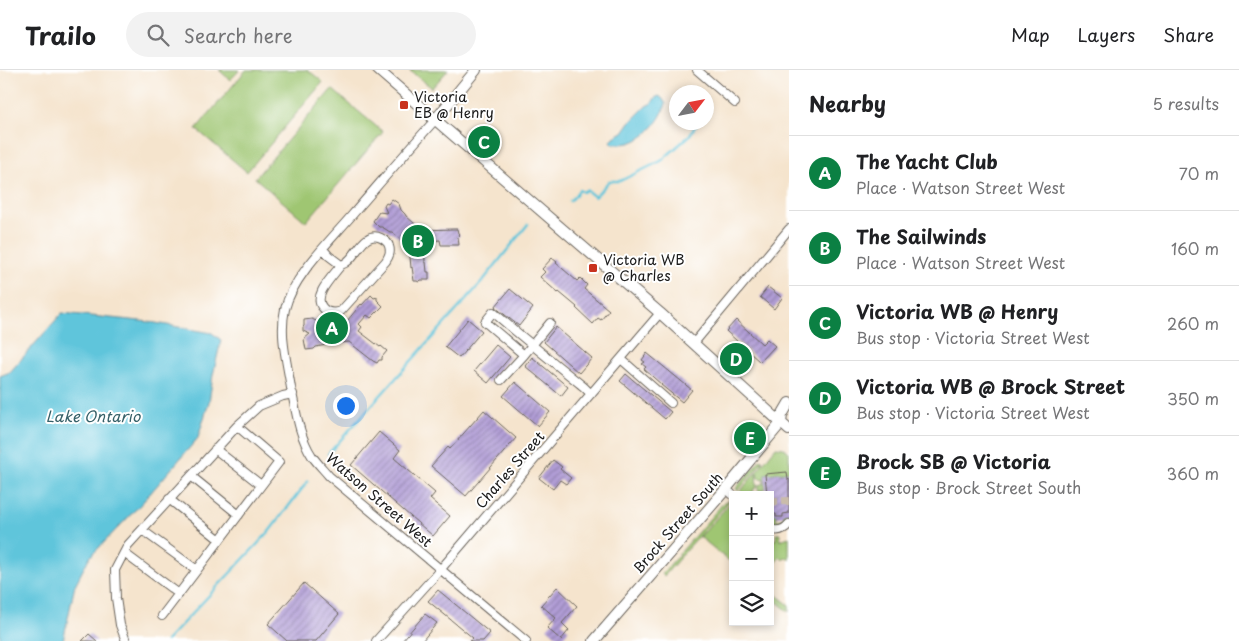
<!DOCTYPE html>
<meta charset="utf-8">
<style>
body{margin:0;font-family:"Playpen Sans",sans-serif;background:#f2f2f2;color:#202124}
.controls{position:absolute;right:15px;bottom:15px;display:grid;overflow:hidden;border-radius:0px;box-shadow:0 2px 8px #0003}
.controls button{width:45px;height:45px;display:grid;place-items:center;padding:0;border:0;border-bottom:1px solid #e0e0e0;background:#fff;color:#202124;font:25px sans-serif}
.compass{position:absolute;left:669px;top:15px;width:45px;height:45px;border-radius:50%;background:#fff;box-shadow:0 2px 8px #0003;rotate:58deg}
.you{position:absolute;left:345px;top:335px;width:18px;height:18px;margin:-12px;border:4px solid #fff;border-radius:50%;background:#1a73e8;box-shadow:0 0 0 8px #1a73e833}
.badge{display:grid;place-items:center;width:32px;height:32px;border-radius:50%;background:#0b8043;color:#fff;font-size:16px;font-weight:700}
.pin{position:absolute;translate:-50% -50%;border:2px solid #fff;box-shadow:0 1px 5px #0006}
.list{margin:0;padding:0;list-style:none}
h2{display:flex;justify-content:space-between;align-items:center;height:65px;margin:0;padding:0 20px;font-size:21px}
h2 small{font-size:16px;font-weight:400;color:#757577}
.list li{display:grid;grid-template-columns:32px 1fr auto;gap:15px;align-items:center;box-sizing:border-box;height:75px;padding:0 20px;border-top:1px solid #e0e0e0}
.list b{display:block;font-size:19px;white-space:nowrap}
.list p{margin:0;font-size:16px;white-space:nowrap;color:#757577}
.list em{font-size:16px;font-style:normal;color:#757577}
.icon{flex:none;width:28px;height:28px;fill:none;stroke:currentColor;stroke-width:2;stroke-linecap:round;stroke-linejoin:round}
.map{position:relative;flex:none;width:789px;height:571px;overflow:hidden}
header{display:flex;align-items:center;gap:30px;box-sizing:border-box;height:70px;padding:0 25px;background:#fff;border-bottom:1px solid #e0e0e0}
header strong{font-size:24px}
nav{display:flex;gap:28px;margin-inline-start:auto;font-size:18px}
.search{width:350px;height:45px;background:#f2f2f2;display:flex;align-items:center;gap:12px;box-sizing:border-box;padding:0 18px;border-radius:28px;color:#757577;font-size:19px}
main{display:flex}
aside{flex:1;background:#fff}
.map>svg:first-child{display:block}
.green{fill:#9fc672;stroke:#5e7147}
.water{fill:#5ec5db;stroke:#3d707c}
.lines{fill:none;stroke-linecap:round;stroke-linejoin:round}
.stream{stroke:#5ec5db;stroke-width:2.5}
.building{fill:url(#building-hatch)}
.minor-tunnel{stroke:#cabcaa;stroke-width:8;stroke-dasharray:8 4;stroke-linecap:butt}
.minor-casing{stroke:#68625a;stroke-width:10}
.major-casing{stroke:#68625a;stroke-width:12}
.minor{stroke:#fff;stroke-width:8}
.major{stroke:#fff;stroke-width:10}
.poi-dot{fill:#c8321e;stroke:#fff;stroke-width:2}
.labels{text-anchor:middle;stroke-width:4;stroke-linejoin:round;paint-order:stroke}
.poi-label{font-size:14px;fill:#1c1c1c;stroke:#fff;text-anchor:start}
.street-label{font-size:14px;fill:#1c1c1c;stroke:#fff}
.water-label{font-size:15px;font-style:italic;fill:#366068;stroke:#fff}
</style>
<header>
<strong>Trailo</strong>
<div class="search"><svg class="icon" aria-label="search" viewBox="0 0 24 24"><circle cx="10" cy="10" r="6"/><path d="M15 15l6 6"/></svg>Search here</div>
<nav><a>Map</a><a>Layers</a><a>Share</a></nav>
</header>
<main>
<div class="map">
<svg width="789" height="571" viewBox="0 0 789 571">
<defs>
<pattern id="building-hatch" width="6" height="6" patternUnits="userSpaceOnUse" patternTransform="scale(1.25)"><rect width="6" height="6" fill="#b19dd6"/><path d="M-1 1l2-2M0 6l6-6M5 7l2-2" fill="none" stroke="#8f7fad"/></pattern>
</defs>
<rect width="100%" height="100%" fill="#fff"/>
<filter id="ink" filterUnits="userSpaceOnUse"><feTurbulence type="fractalNoise" baseFrequency=".02" numOctaves="2"/><feDisplacementMap in="SourceGraphic" scale="10" xChannelSelector="R" yChannelSelector="G"/><feConvolveMatrix kernelMatrix="1 2 1 2 8 2 1 2 1" color-interpolation-filters="sRGB"/></filter>
<filter id="wash" filterUnits="userSpaceOnUse"><feTurbulence type="fractalNoise" baseFrequency=".0096" numOctaves="4" result="noise"/><feDisplacementMap in="SourceGraphic" scale="20" xChannelSelector="R" yChannelSelector="G"/><feGaussianBlur stdDeviation="1.12" result="paint"/><feColorMatrix in="noise" values="0 0 0 0 0 0 0 0 0 0 0 0 0 0 0 0 0 1.4 0 .05"/><feComposite in="paint" operator="in"/></filter>
<g filter="url(#wash)">
<rect width="100%" height="100%" fill="#f5e4cd"/>
<!-- green -->
<path class="green" d="M219,0H240L230,10Z
M246,0H308L323,12L247,102L196,59Z
M409,0H448L432,18Z
M332,19L383,62L306,152L255,108Z
M776,377L784,378L789,382V409L788,410L787,402L765,404V420H762V425H759L758,415L763,414L764,411V409L758,408L757,401Z
M761,389L763,391L738,421L736,418Z
M756,402L757,417L753,420L754,425H744L740,422Z
M730,430L664,506L662,504L724,432Z
M732,431H733V494L700,467Z
M789,443V448L783,455L776,457L770,454V444H776V450H781L784,447V445L783,444Z
M776,464H780V470L789,467V490L786,487L783,490L780,487L770,498V469L776,470Z
M770,520L789,535V542L770,526Z"/>
<!-- water -->
<path class="water" d="M659,26L662,28L666,34C661,50 646,69 629,73C624,74 618,74 613,74L611,71L614,67L623,62L630,52L646,36L652,33L655,28Z
M62,243L150,252L212,263L221,270L213,305L209,332L198,368L141,434L89,488L75,515L63,571H0V306L10,302Z"/>
<g class="lines">
<!-- stream -->
<path class="stream" d="M570,131L574,127L579,120L583,122L586,120L595,127L609,111H620L661,91L689,66L698,52
M328,384L482,212L528,154
M166,571L268,463L308,411"/>
</g>
<g id="blocks">
<!-- building -->
<path class="building" d="M392,129L399,134L401,140L405,144L406,146L422,160L453,159H457L458,163L460,165L458,167L459,175H441L440,170L429,171V175L424,176L425,192H426L427,202H429V210H421L419,212L417,211H414L412,197L411,198L409,176L392,162H390L382,157H379L373,151L379,142L387,143L384,136L386,133L388,134Z
M552,188L557,192L556,193L577,211L580,208L587,215L584,219L609,240L601,250L598,248L593,254L576,238L577,237L559,222L558,223L540,207L545,202L542,199Z
M768,217L782,228L774,239L760,227Z
M510,219L533,238L519,256L495,237Z
M371,225L374,228L377,227V230L383,236L371,248L367,245L359,254L362,257L359,261L380,277L381,276L387,281L382,287V290H379L377,293L373,291L349,272L327,274L326,275L316,277L314,279L306,280L304,269L310,264L303,261V257L304,256V250L312,249L318,252L324,251L325,253L347,251L361,234L362,235Z
M468,249L482,261L459,288L445,277Z
M736,250L762,274L767,269L775,276L760,292L726,261Z
M556,257L592,288L579,303L544,272Z
M496,275L510,287L488,313L474,301Z
M647,283L692,320L682,332L661,315H662L644,299L646,297L642,294L645,292L642,290Z
M532,287L568,317L561,326L525,296Z
M626,304L671,342L665,349L620,311Z
M515,312L550,342L538,356L503,326Z
M484,340L516,368L466,426L431,396L448,377L450,379Z
M379,362L400,380L394,388L435,423L430,429L450,446L433,466L351,395Z
M553,390L562,397L560,399L571,408L566,414L560,410L553,419L539,408Z
M787,402L788,410L789,409V443L783,444V447H776V444H770V425H767L765,404Z
M304,513L339,544L316,571H287L268,554Z
M557,517L577,536L562,553L569,560L561,570L547,558L556,548L541,535Z
M438,520L490,563L483,571H470L473,568L428,531Z
M425,544L437,553L422,571H402Z
M89,564L97,571H82Z"/>
</g>
</g>
<g filter="url(#ink)">
<use href="#blocks" fill-opacity="0" stroke="#68625a" stroke-width="1"/>
<g class="lines">
<!-- minor-tunnel -->
<path class="minor-tunnel" d="M770,432L789,431"/>
<!-- minor casing -->
<g class="minor-casing">
<path id="minor" d="M697,0L735,33
M435,50C407,81 380,113 353,144C331,170 293,206 285,239C279,265 287,292 291,318C296,341 299,366 312,386C317,393 324,400 329,406L526,571
M323,179L329,186L341,195C344,194 346,193 348,191C358,183 365,160 381,168C385,170 388,172 389,176C391,182 389,186 386,191L341,241C335,243 328,244 323,238C311,226 334,205 341,195
M550,253L524,285L485,252L493,242C523,268 553,292 584,317L591,324
M694,273L789,159
M621,289L671,333
M501,310L524,285
M215,379L261,415
M191,406L239,445
M726,419L733,425
M169,429L220,470
M770,459C778,462 784,460 789,454
M142,460L197,500
M124,483L179,524
M162,546L279,392L237,356
M126,571L120,555L116,528L115,500L128,475L237,356L259,336L283,326L293,324
M376,571L440,500L660,243"/>
</g>
<!-- major casing -->
<g class="major-casing">
<path id="major" d="M378,0L446,59L660,243L789,360
M435,50L476,0
M594,571L726,419L781,353L782,345L789,333"/>
</g>
<!-- minor -->
<use href="#minor" class="minor"/>
<!-- major -->
<use href="#major" class="major"/>
</g>
</g>
<!-- markers -->
<g class="poi-dot">
<rect x="399" y="30" width="10" height="10" rx="2.5"/>
<rect x="588" y="193" width="10" height="10" rx="2.5"/>
</g>
<g class="labels">
<!-- poi labels -->
<g class="poi-label">
<text x="414" y="32">Victoria<tspan x="414" dy="16">EB @ Henry</tspan></text>
<text x="603" y="195">Victoria WB<tspan x="603" dy="16">@ Charles</tspan></text>
</g>
<!-- street labels -->
<g class="street-label">
<text transform="translate(510 400) rotate(-49)" y="5">Charles Street</text>
<text transform="translate(379 430) rotate(41)" y="5">Watson Street West</text>
<text transform="translate(678 453) rotate(-49)" y="5">Brock Street South</text>
</g>
<!-- water labels -->
<g class="water-label">
<text x="93" y="352">Lake Ontario</text>
</g>
</g>
</svg>
<div class="controls">
<button>+</button>
<button>−</button>
<button><svg class="icon" aria-label="layers" viewBox="0 0 24 24"><path d="M12 4l9 5-9 5-9-5zM3 14l9 5 9-5"/></svg></button>
</div>
<svg class="compass" viewBox="-18 -18 36 36"><path d="M0-13l5 13h-10z" fill="#e53935"/><path d="M0 13l5-13h-10z" fill="#757577"/></svg>
<div class="you"></div>
<div class="pin badge" style="left:332px;top:258px">A</div>
<div class="pin badge" style="left:418px;top:171px">B</div>
<div class="pin badge" style="left:484px;top:72px">C</div>
<div class="pin badge" style="left:736px;top:289px">D</div>
<div class="pin badge" style="left:750px;top:368px">E</div>
</div>
<aside>
<h2>Nearby<small>5 results</small></h2>
<ul class="list">
<li><span class="badge">A</span><div><b>The Yacht Club</b><p>Place · Watson Street West</p></div><em>70 m</em></li>
<li><span class="badge">B</span><div><b>The Sailwinds</b><p>Place · Watson Street West</p></div><em>160 m</em></li>
<li><span class="badge">C</span><div><b>Victoria WB @ Henry</b><p>Bus stop · Victoria Street West</p></div><em>260 m</em></li>
<li><span class="badge">D</span><div><b>Victoria WB @ Brock Street</b><p>Bus stop · Victoria Street West</p></div><em>350 m</em></li>
<li><span class="badge">E</span><div><b>Brock SB @ Victoria</b><p>Bus stop · Brock Street South</p></div><em>360 m</em></li>
</ul>
</aside>
</main>
